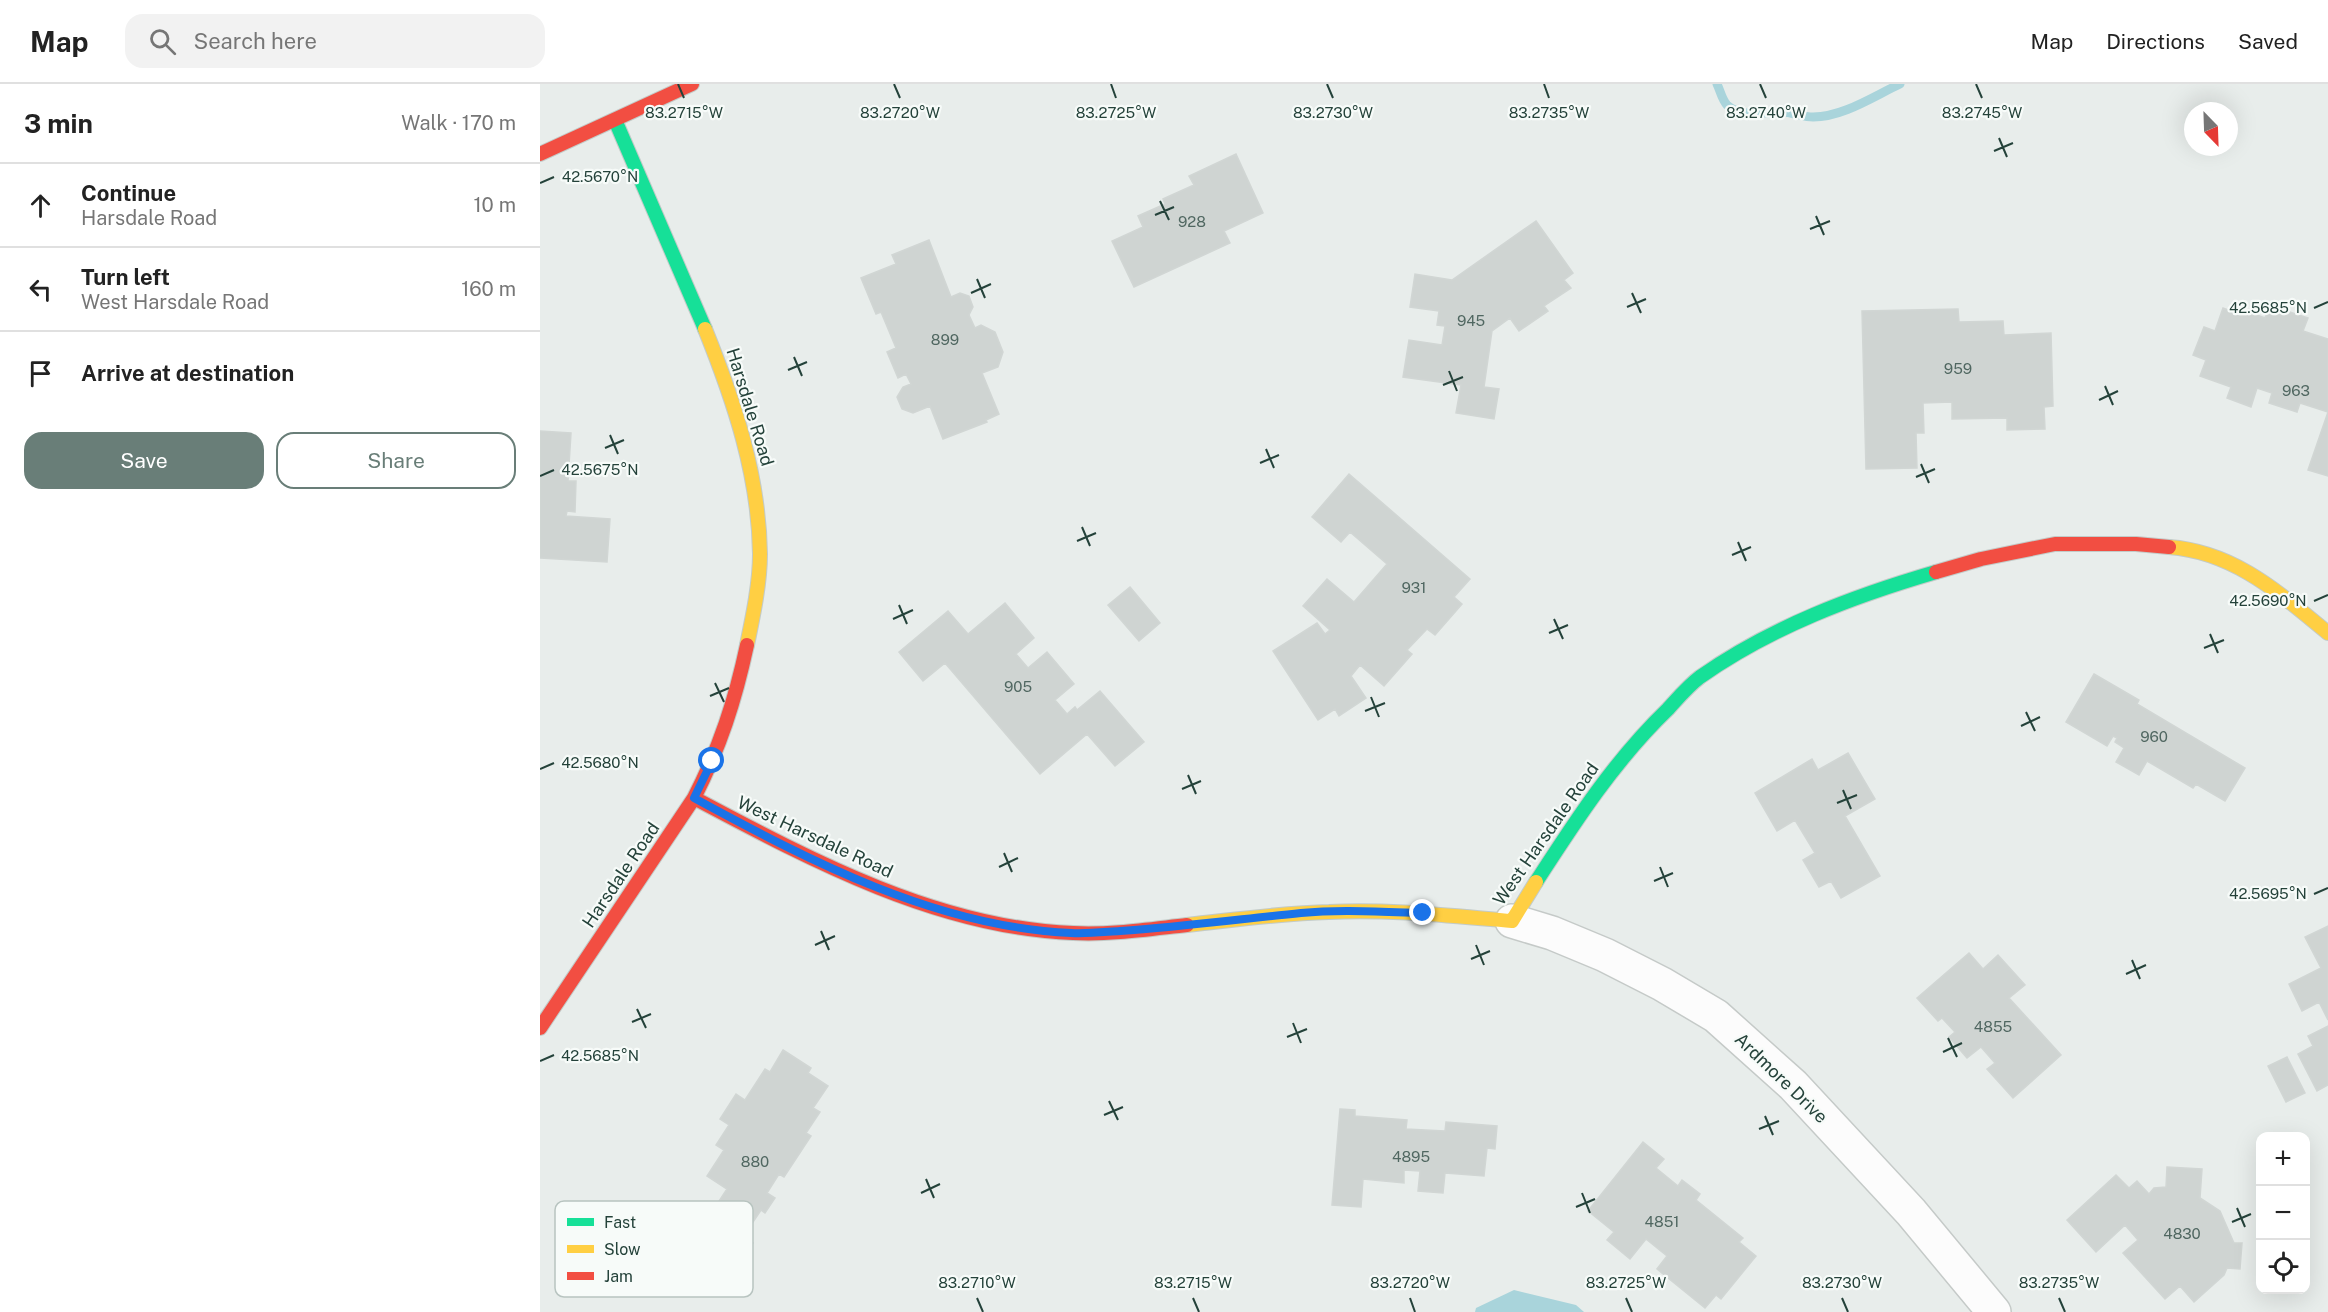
<!DOCTYPE html>
<meta charset="utf-8">
<style>
body{margin:0;font-family:"Public Sans",sans-serif;background:#f2f2f2;color:#222}
.controls{position:absolute;right:18px;bottom:18px;display:grid;overflow:hidden;border-radius:12px;box-shadow:0 6px 24px #0002}
.controls button{width:54px;height:54px;display:grid;place-items:center;padding:0;border:0;border-bottom:2px solid #e0e0e0;background:#fff;color:#222;font:30px sans-serif}
.compass{position:absolute;left:1644px;top:18px;width:54px;height:54px;border-radius:50%;background:#fff;box-shadow:0 6px 24px #0002;rotate:157deg}
.stop{position:absolute;width:18px;height:18px;margin:-14px;border:4px solid #1a73e8;border-radius:50%;background:#fff}
.stop.end{background:#1a73e8;border-color:#fff;box-shadow:0 2px 6px #0008}
.list{margin:0;padding:0;list-style:none}
h2{display:flex;justify-content:space-between;align-items:center;height:78px;margin:0;padding:0 24px;font-size:26px}
h2 small{font-size:20px;font-weight:400;color:#767676}
.list li{display:grid;grid-template-columns:39px 1fr auto;gap:18px;align-items:center;box-sizing:border-box;height:84px;padding:0 24px;border-top:2px solid #e0e0e0}
.list b{display:block;font-size:22px;white-space:nowrap}
.list p{margin:0;font-size:20px;white-space:nowrap;color:#767676}
.list em{font-size:20px;font-style:normal;color:#767676}
.actions{display:flex;gap:12px;padding:18px 24px}
.actions a{flex:1;padding:14px 0;border:2px solid #697e78;border-radius:18px;text-align:center;font-size:21px;color:#697e78}
.actions .main{background:#697e78;color:#fff}
.icon{flex:none;width:33px;height:33px;fill:none;stroke:currentColor;stroke-width:2;stroke-linecap:round;stroke-linejoin:round}
.map{position:relative;flex:none;width:1788px;height:1228px;overflow:hidden}
header{display:flex;align-items:center;gap:36px;box-sizing:border-box;height:84px;padding:0 30px;background:#fff;border-bottom:2px solid #e0e0e0}
header strong{font-size:28px}
nav{display:flex;gap:33px;margin-inline-start:auto;font-size:21px}
.search{width:420px;height:54px;background:#f2f2f2;display:flex;align-items:center;gap:15px;box-sizing:border-box;padding:0 21px;border-radius:18px;color:#767676;font-size:22px}
main{display:flex}
aside{flex:1;background:#fff}
.map>svg:first-child{display:block}
.water{fill:#a9d4db}
.lines{fill:none;stroke-linecap:round;stroke-linejoin:round}
.stream{stroke:#a9d4db;stroke-width:9}
.building{fill:#cfd4d2;stroke:#d1d6d4;stroke-width:1.5}
.street-casing{stroke:#c5cac8;stroke-width:36}
.fast-casing{stroke:#c3cbc8;stroke-width:16}
.slow-casing{stroke:#c3cbc8;stroke-width:16}
.jam-casing{stroke:#c3cbc8;stroke-width:16}
.street{stroke:#fcfcfc;stroke-width:33}
.fast{stroke:#16e098;stroke-width:14}
.slow{stroke:#ffcf43;stroke-width:14}
.jam{stroke:#f24e42;stroke-width:14}
.route{stroke:#1a73e8;stroke-width:8}
.ticks{fill:none;stroke:#24423a;stroke-width:2}
.labels{text-anchor:middle;stroke-width:4.5;stroke-linejoin:round;paint-order:stroke}
.number-label{font-size:15px;fill:#506761}
.street-label{font-size:18px;fill:#24423a;stroke:#f7fbf9}
.key{fill:#f7fbf9;stroke:#b8c4c0;stroke-width:1.5}
.key-label{font-size:16px;fill:#24423a}
.ticks-label{font-size:15px;text-anchor:middle;fill:#24423a;stroke:#f7fbf9;stroke-width:4.5;stroke-linejoin:round;paint-order:stroke}
</style>
<header>
<strong>Map</strong>
<div class="search"><svg class="icon" aria-label="search" viewBox="0 0 24 24"><circle cx="10" cy="10" r="6"/><path d="M15 15l6 6"/></svg>Search here</div>
<nav><a>Map</a><a>Directions</a><a>Saved</a></nav>
</header>
<main>
<aside>
<h2>3 min<small>Walk · 170 m</small></h2>
<ul class="list">
<li><svg class="icon" aria-label="ahead" viewBox="0 0 24 24"><path d="M12 20V5M6 11l6-6 6 6"/></svg><div><b>Continue</b><p>Harsdale Road</p></div><em>10 m</em></li>
<li><svg class="icon" aria-label="left" viewBox="0 0 24 24"><path d="M17 20v-9H6M10 6l-5 5 5 5"/></svg><div><b>Turn left</b><p>West Harsdale Road</p></div><em>160 m</em></li>
<li><svg class="icon" aria-label="arrive" viewBox="0 0 24 24"><path d="M6 21V4h12l-3 4 3 4H6"/></svg><div><b>Arrive at destination</b></div></li>
</ul>
<div class="actions"><a class="main">Save</a><a>Share</a></div>
</aside>
<div class="map">
<svg width="1788" height="1228" viewBox="0 0 1788 1228">
<rect width="100%" height="100%" fill="#e8edeb"/>
<!-- water -->
<path class="water" d="M974,1206L1036,1221L1044,1228H935L936,1224Z"/>
<g class="lines">
<!-- stream -->
<path class="stream" d="M1177,0C1180,6 1182,16 1187,21C1201,34 1224,28 1241,28C1252,28 1263,33 1273,33C1303,33 1334,12 1360,0"/>
</g>
<!-- building -->
<path class="building" d="M696,70L723,129L684,147L690,159L594,203L572,157L603,143L598,132L625,120L623,115L654,101L649,92Z
M996,137L1033,189L1024,196L1031,204L1004,222L1008,227L979,247L970,234L952,247L944,303L959,305L954,335L916,329L921,301L863,293L869,256L902,261L905,242L897,241L899,227L870,223L875,190L912,196Z
M389,156L411,213L420,209L429,212L433,223L429,231L435,244L441,241L455,248L463,268L458,283L442,289L459,330L446,336L447,338L403,355L390,322L373,329L362,325L357,313L363,303L371,300L366,290L358,294L347,268L356,264L341,228L336,230L321,194L356,180L352,171Z
M1729,221L1768,234L1763,247L1788,255V392L1768,386L1788,328L1760,319L1757,328L1729,319L1732,309L1717,304L1711,323L1687,314L1691,303L1660,292L1666,276L1653,271L1664,243L1675,247L1683,224L1701,231L1703,226L1725,234Z
M1418,225L1419,238L1463,237L1464,251L1511,249L1513,322L1504,323L1505,345L1467,346V334L1412,335V318L1383,319L1384,349H1376L1377,384L1326,385L1322,227Z
M0,347L31,349L28,397H36L35,428L27,427L26,432L70,435L67,478L0,474Z
M809,390L930,495L914,513L922,520L895,551L887,545L867,566L872,570L844,602L820,581L811,592L826,614L799,632L795,625L778,636L733,567L777,539L785,550L790,546L763,522L787,495L814,518L847,480L810,448L801,458L772,433Z
M590,503L620,539L599,557L568,521Z
M465,519L494,554L476,570L488,584L507,568L534,600L515,616L527,630L535,623L537,626L560,607L604,658L575,682L547,650L500,690L405,579L383,597L359,568L408,527L428,550Z
M1554,590L1599,616L1597,620L1705,684L1685,717L1656,700L1653,704L1607,677L1599,691L1576,678L1584,664L1575,658L1577,654L1573,652L1567,662L1526,638Z
M1308,669L1335,715L1305,732L1340,792L1301,814L1291,797L1279,803L1263,776L1275,769L1255,736L1237,747L1215,709L1272,675L1278,686Z
M1788,842V936L1779,918L1762,927L1749,900L1781,884L1765,853Z
M1429,869L1443,885L1458,871L1485,901L1469,914L1521,971L1473,1014L1447,985L1455,979L1441,963L1427,974L1409,953L1415,948L1402,934L1398,937L1377,914Z
M1788,942V1001L1777,1007L1758,970L1773,962L1768,952Z
M243,966L271,984L268,989L288,1002L273,1024L280,1028L266,1049L271,1052L244,1093L239,1090L227,1109L235,1114L225,1129L221,1126L203,1153L213,1159L192,1192L141,1160L163,1127L170,1131L187,1105L167,1092L184,1066L176,1061L189,1041L180,1035L196,1010L205,1016L225,985L230,988Z
M1747,973L1765,1009L1746,1018L1728,982Z
M800,1025L815,1026V1032L867,1036L866,1045L905,1047L906,1038L957,1042L955,1065L947,1064L944,1092L905,1089L903,1109L878,1107L880,1087L864,1086V1099L823,1095L821,1123L792,1121Z
M1103,1058L1124,1075L1116,1084L1138,1102L1142,1096L1160,1110L1156,1116L1203,1154L1199,1158L1216,1172L1181,1215L1176,1211L1165,1224L1117,1185L1127,1172L1106,1155L1090,1175L1067,1156L1074,1148L1048,1127Z
M1627,1083L1662,1085L1660,1114L1680,1127L1694,1159H1702L1700,1185L1687,1184L1684,1191L1654,1218L1640,1202L1625,1215L1583,1169L1598,1156L1585,1141L1556,1168L1527,1136L1576,1091L1589,1104L1597,1097L1609,1110L1614,1104L1626,1103Z"/>
<g class="lines">
<!-- street casing -->
<g class="street-casing">
<path id="street" d="M972,837L1012,849L1065,871L1122,900L1176,932L1253,1001L1371,1128L1454,1228"/>
</g>
<!-- fast casing -->
<g class="fast-casing">
<path id="fast" d="M75,36L165,245
M996,798C1036,736 1075,676 1128,625C1138,614 1148,602 1160,593C1231,543 1314,512 1396,488"/>
</g>
<!-- slow casing -->
<g class="slow-casing">
<path id="slow" d="M165,245C194,317 219,391 220,470C220,499 213,532 207,561
M1629,463C1695,468 1739,509 1788,549
M647,841C694,836 741,829 789,828C850,825 911,832 972,837L996,798"/>
</g>
<!-- jam casing -->
<g class="jam-casing">
<path id="jam" d="M0,70L152,0
M1396,488L1441,475L1515,460H1596L1629,463
M154,714C271,776 398,844 533,849C571,851 610,845 647,841
M0,944L154,714C180,663 195,617 207,561"/>
</g>
<!-- street -->
<use href="#street" class="street"/>
<!-- fast -->
<use href="#fast" class="fast"/>
<!-- slow -->
<use href="#slow" class="slow"/>
<!-- jam -->
<use href="#jam" class="jam"/>
</g>
<g class="lines">
<!-- route -->
<path class="route" d="M172,677L154,714C270,777 396,843 531,849C547,850 564,848 580,847C641,843 701,835 761,829C801,825 843,828 883,829"/>
</g>
<!-- ticks -->
<path class="ticks" d="M138,0L144,14M354,0L360,14M571,0L576,14M787,0L793,14M1004,0L1009,14M1220,0L1226,14M1436,0L1442,14M1459,54L1467,73M1454,67L1473,59M0,99L14,93M620,117L629,136M615,131L634,123M1276,132L1284,151M1270,145L1290,137M437,195L445,214M431,209L451,200M1092,209L1101,229M1087,223L1106,215M1774,224L1788,218M254,273L262,292M248,286L267,278M909,287L917,307M903,301L923,293M1565,302L1573,321M1559,316L1578,307M70,351L78,370M65,364L84,356M726,365L734,384M720,379L739,371M1381,380L1389,399M0,392L14,386M1376,393L1395,385M542,443L550,462M537,457L556,449M1198,458L1206,477M1192,471L1211,463M1774,517L1788,511M359,521L367,540M353,535L373,526M1014,535L1023,555M1009,549L1028,541M1670,550L1678,569M1664,564L1684,556M175,599L184,618M170,612L189,604M831,613L839,633M825,627L845,619M1486,628L1495,647M1481,642L1500,633M0,685L14,679M648,691L656,710M642,705L661,697M1303,706L1311,725M1297,719L1317,711M464,769L472,788M459,783L478,774M1120,783L1128,803M1114,797L1133,789M1774,810L1788,804M281,847L289,866M275,861L295,852M936,861L944,881M931,875L950,867M1592,876L1600,895M1586,890L1606,881M97,925L106,944M92,938L111,930M753,939L761,959M747,953L767,945M1408,954L1417,973M1403,968L1422,959M0,977L14,971M569,1017L578,1036M564,1031L583,1023M1225,1032L1233,1051M1219,1045L1239,1037M386,1095L394,1114M381,1109L400,1100M1042,1109L1050,1129M1036,1123L1055,1115M1697,1124L1705,1143M1692,1138L1711,1130M437,1214L443,1228M653,1214L659,1228M870,1214L875,1228M1086,1214L1092,1228M1302,1214L1308,1228M1519,1214L1525,1228"/>
<g class="labels">
<!-- number labels -->
<g class="number-label">
<text x="652" y="143">928</text>
<text x="931" y="242">945</text>
<text x="405" y="261">899</text>
<text x="1418" y="290">959</text>
<text x="1756" y="312">963</text>
<text x="874" y="509">931</text>
<text x="478" y="608">905</text>
<text x="1614" y="658">960</text>
<text x="1453" y="948">4855</text>
<text x="871" y="1078">4895</text>
<text x="215" y="1083">880</text>
<text x="1122" y="1143">4851</text>
<text x="1642" y="1155">4830</text>
</g>
<!-- street labels -->
<g class="street-label">
<text transform="translate(210 323) rotate(73)" y="6">Harsdale Road</text>
<text transform="translate(1006 750) rotate(-55)" y="6">West Harsdale Road</text>
<text transform="translate(275 753) rotate(25)" y="6">West Harsdale Road</text>
<text transform="translate(81 791) rotate(-56)" y="6">Harsdale Road</text>
<text transform="translate(1241 994) rotate(44)" y="6">Ardmore Drive</text>
</g>
</g>
<!-- legend -->
<rect x="15" y="1117" width="198" height="96" rx="9" class="key"/>
<rect x="27" y="1134" width="27" height="8" fill="#16e098"/>
<rect x="27" y="1161" width="27" height="8" fill="#ffcf43"/>
<rect x="27" y="1188" width="27" height="8" fill="#f24e42"/>
<g class="key-label">
<text x="64" y="1144">Fast</text>
<text x="64" y="1171">Slow</text>
<text x="64" y="1198">Jam</text>
</g>
<g class="ticks-label">
<text x="144" y="34">83.2715°W</text>
<text x="360" y="34">83.2720°W</text>
<text x="576" y="34">83.2725°W</text>
<text x="793" y="34">83.2730°W</text>
<text x="1009" y="34">83.2735°W</text>
<text x="1226" y="34">83.2740°W</text>
<text x="1442" y="34">83.2745°W</text>
<text x="60" y="98">42.5670°N</text>
<text x="1728" y="229">42.5685°N</text>
<text x="60" y="391">42.5675°N</text>
<text x="1728" y="522">42.5690°N</text>
<text x="60" y="684">42.5680°N</text>
<text x="1728" y="815">42.5695°N</text>
<text x="60" y="977">42.5685°N</text>
<text x="437" y="1204">83.2710°W</text>
<text x="653" y="1204">83.2715°W</text>
<text x="870" y="1204">83.2720°W</text>
<text x="1086" y="1204">83.2725°W</text>
<text x="1302" y="1204">83.2730°W</text>
<text x="1519" y="1204">83.2735°W</text>
</g>
</svg>
<div class="controls">
<button>+</button>
<button>−</button>
<button><svg class="icon" aria-label="locate" viewBox="0 0 24 24"><circle cx="12" cy="12" r="6"/><path d="M12 2v4M12 18v4M2 12h4M18 12h4"/></svg></button>
</div>
<svg class="compass" viewBox="-18 -18 36 36"><path d="M0-13l5 13h-10z" fill="#e53935"/><path d="M0 13l5-13h-10z" fill="#767676"/></svg>
<div class="stop" style="left:172px;top:677px"></div>
<div class="stop end" style="left:883px;top:829px"></div>
</div>
</main>
